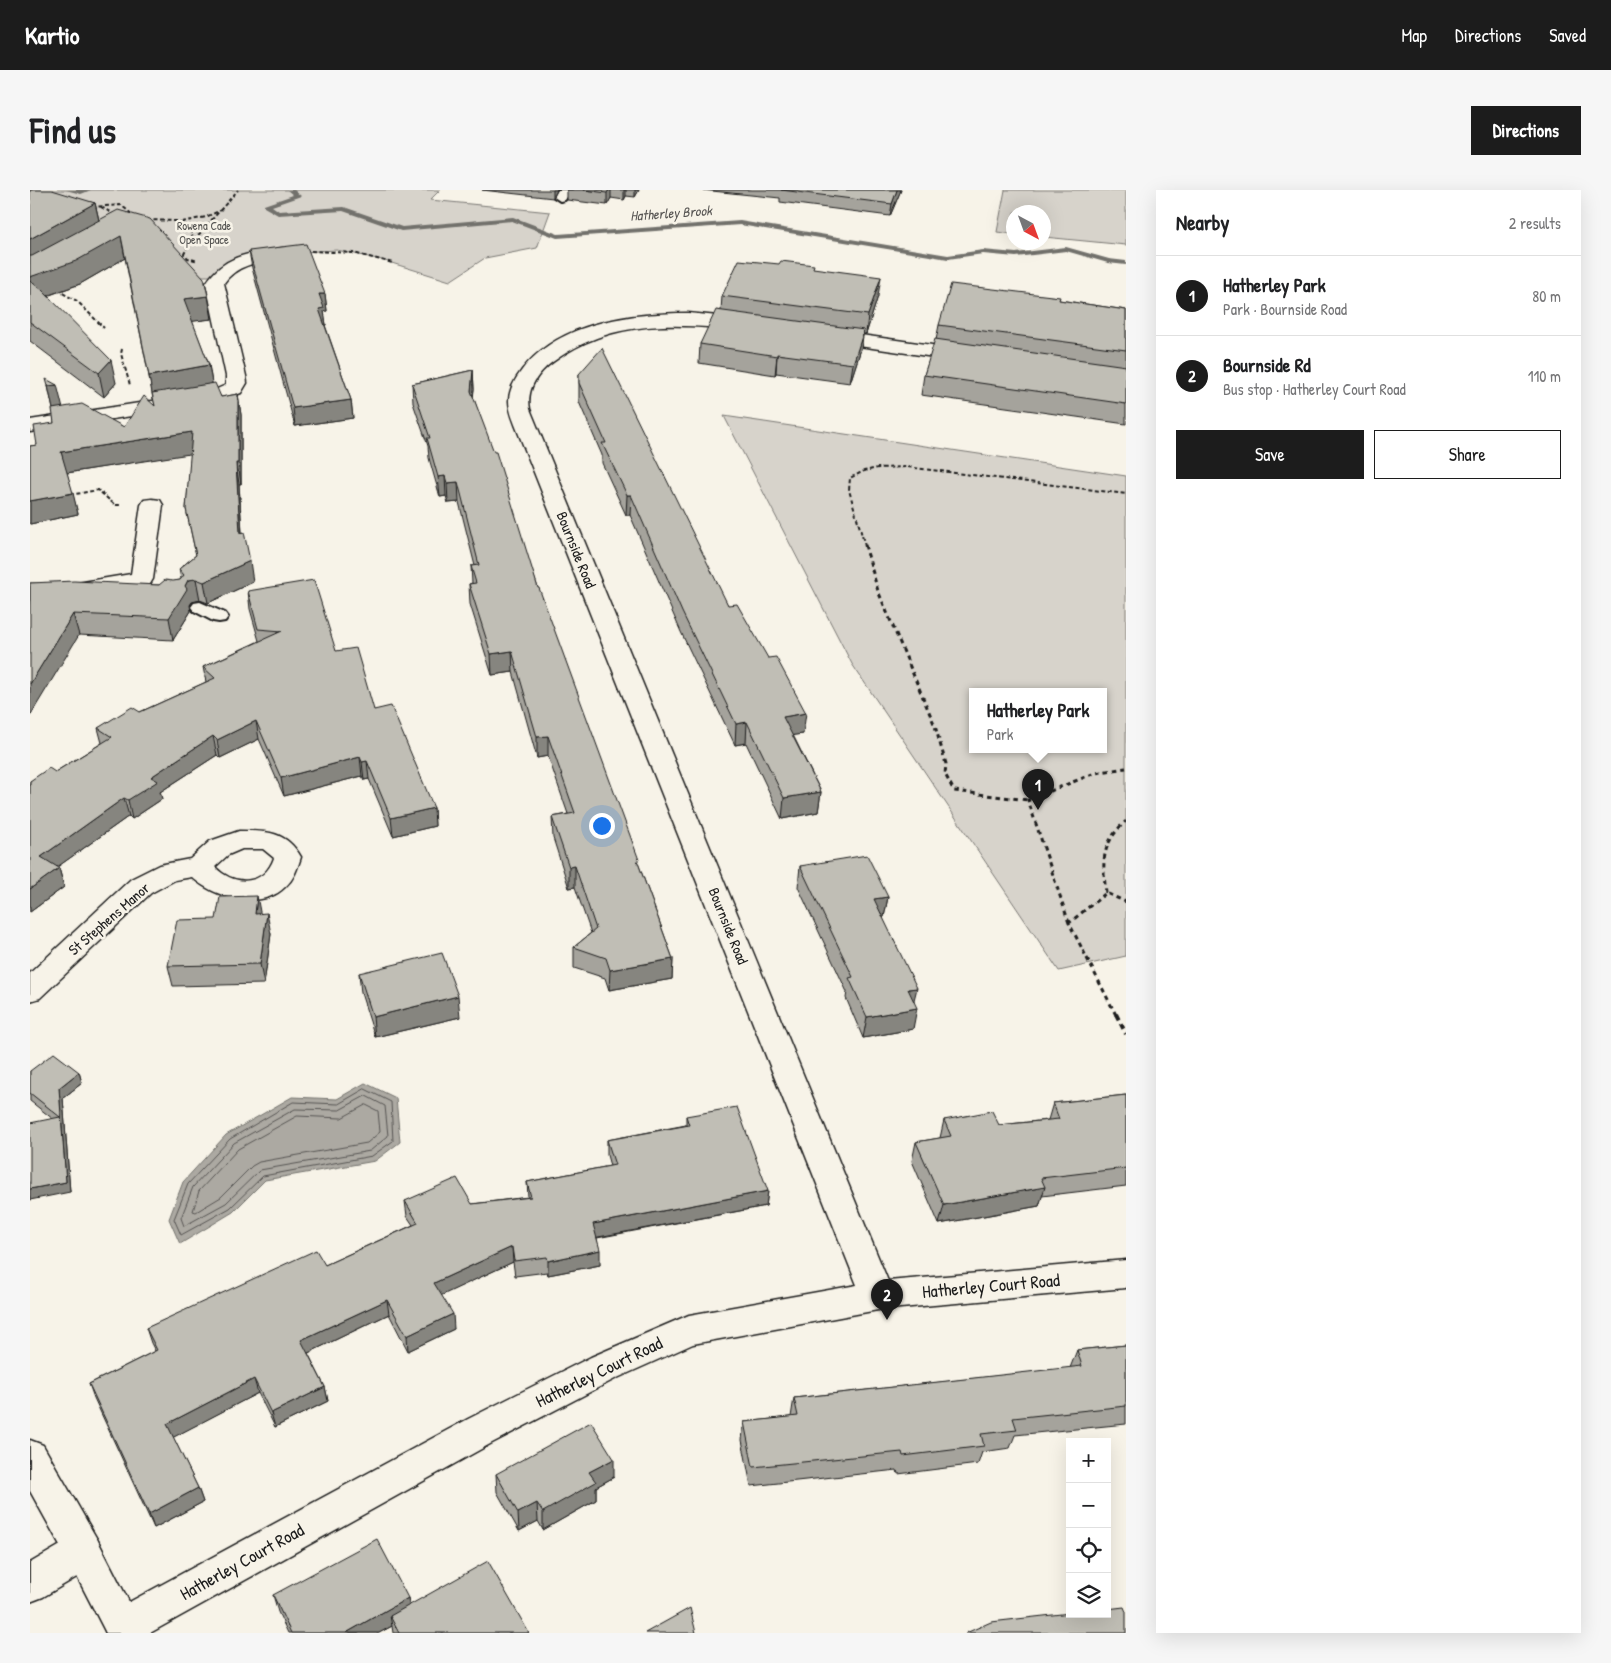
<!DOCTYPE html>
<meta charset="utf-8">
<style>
body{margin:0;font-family:"Patrick Hand",sans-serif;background:#f6f6f6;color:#202124}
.controls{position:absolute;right:15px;bottom:15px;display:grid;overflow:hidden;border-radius:0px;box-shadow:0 5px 20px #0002}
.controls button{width:45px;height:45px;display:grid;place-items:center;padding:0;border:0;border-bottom:1px solid #e0e0e0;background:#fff;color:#202124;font:25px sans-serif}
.compass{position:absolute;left:976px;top:15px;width:45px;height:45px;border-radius:50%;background:#fff;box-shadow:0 5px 20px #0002;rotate:139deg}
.you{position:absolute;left:571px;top:635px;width:18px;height:18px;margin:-12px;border:4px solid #fff;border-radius:50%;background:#1a73e8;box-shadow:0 0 0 8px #1a73e833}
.badge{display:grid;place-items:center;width:32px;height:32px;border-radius:50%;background:#1c1c1c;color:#fff;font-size:16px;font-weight:700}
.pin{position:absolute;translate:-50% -41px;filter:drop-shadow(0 1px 2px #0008)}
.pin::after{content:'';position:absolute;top:26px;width:18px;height:15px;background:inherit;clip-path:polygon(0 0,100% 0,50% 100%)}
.popup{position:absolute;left:939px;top:498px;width:138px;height:65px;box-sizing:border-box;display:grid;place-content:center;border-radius:0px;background:#fff;filter:drop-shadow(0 1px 4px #0005);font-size:16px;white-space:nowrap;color:#757577}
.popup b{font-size:19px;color:#202124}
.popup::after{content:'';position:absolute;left:50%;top:100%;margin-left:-10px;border:10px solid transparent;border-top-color:#fff}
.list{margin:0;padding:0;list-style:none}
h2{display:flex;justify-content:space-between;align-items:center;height:65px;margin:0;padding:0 20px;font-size:21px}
h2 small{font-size:16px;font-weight:400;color:#757577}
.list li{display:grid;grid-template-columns:32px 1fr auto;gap:15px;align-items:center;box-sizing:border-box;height:80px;padding:0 20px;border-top:1px solid #e0e0e0}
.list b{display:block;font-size:19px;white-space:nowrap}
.list p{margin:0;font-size:16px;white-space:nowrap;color:#757577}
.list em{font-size:16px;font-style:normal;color:#757577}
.actions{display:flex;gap:10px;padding:15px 20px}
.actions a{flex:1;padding:11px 0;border:1px solid #1c1c1c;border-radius:0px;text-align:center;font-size:18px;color:#1c1c1c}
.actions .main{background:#1c1c1c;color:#fff}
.icon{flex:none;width:28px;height:28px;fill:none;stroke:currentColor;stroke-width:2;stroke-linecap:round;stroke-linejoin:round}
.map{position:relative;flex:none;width:1096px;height:1443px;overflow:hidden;border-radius:0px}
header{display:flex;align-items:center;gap:30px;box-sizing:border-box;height:70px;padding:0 25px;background:#1c1c1c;color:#fff}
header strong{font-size:24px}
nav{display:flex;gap:28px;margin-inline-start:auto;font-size:18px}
.intro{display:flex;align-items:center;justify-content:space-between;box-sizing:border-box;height:120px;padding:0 30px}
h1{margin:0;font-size:35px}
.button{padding:12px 22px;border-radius:0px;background:#1c1c1c;color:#fff;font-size:18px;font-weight:700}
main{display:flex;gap:30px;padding:0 30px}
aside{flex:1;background:#fff;border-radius:0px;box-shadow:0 5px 20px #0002}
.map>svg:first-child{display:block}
.green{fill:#d7d3cb;stroke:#7a7874;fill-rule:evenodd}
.water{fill:#aca9a2;stroke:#72716c}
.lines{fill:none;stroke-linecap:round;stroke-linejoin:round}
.shore{stroke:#565452;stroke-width:1}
.stream{fill:#72716c;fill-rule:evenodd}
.lane-casing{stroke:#1c1c1c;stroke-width:4}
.street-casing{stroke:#1c1c1c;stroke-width:3}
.secondary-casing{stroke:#1c1c1c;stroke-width:3}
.path-far2{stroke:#1c1c1c;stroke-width:2;stroke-dasharray:4 2.5;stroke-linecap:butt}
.path-far1{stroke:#1c1c1c;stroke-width:3;stroke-dasharray:4.5 4;stroke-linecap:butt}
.path{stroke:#1c1c1c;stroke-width:4;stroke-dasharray:6 4.5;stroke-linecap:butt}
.lane{fill:#f7f3e8;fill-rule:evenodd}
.street{fill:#f7f3e8;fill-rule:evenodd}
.secondary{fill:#f7f3e8;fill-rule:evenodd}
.wall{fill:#a5a39c;stroke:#1c1c1c}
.shaded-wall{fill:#86857f;stroke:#1c1c1c}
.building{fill:#c0beb5;stroke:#1c1c1c}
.labels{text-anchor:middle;stroke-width:5;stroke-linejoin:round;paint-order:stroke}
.far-park-label{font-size:12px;fill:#545351;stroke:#f7f3e8}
.far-water-label{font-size:14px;font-style:italic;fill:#565452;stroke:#f7f3e8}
.street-label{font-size:15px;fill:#1c1c1c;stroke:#f7f3e8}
.near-street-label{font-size:18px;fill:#1c1c1c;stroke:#f7f3e8}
</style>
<header>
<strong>Kartio</strong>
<nav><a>Map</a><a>Directions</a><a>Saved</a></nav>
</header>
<div class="intro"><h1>Find us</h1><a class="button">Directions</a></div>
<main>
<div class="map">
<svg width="1096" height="1443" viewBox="0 0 1096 1443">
<rect width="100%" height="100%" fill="#f7f3e8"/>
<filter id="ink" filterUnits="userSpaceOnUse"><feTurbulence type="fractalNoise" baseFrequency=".02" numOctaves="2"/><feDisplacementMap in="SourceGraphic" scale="10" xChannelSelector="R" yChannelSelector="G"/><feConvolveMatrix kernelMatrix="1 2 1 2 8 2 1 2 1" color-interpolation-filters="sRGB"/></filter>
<g filter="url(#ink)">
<!-- green -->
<path class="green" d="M0,0H410L400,10L520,22L507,58L455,68L420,91L352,70L307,60L253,63L221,68L189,86H153L88,41Z
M975,0H1096V55L1014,47V22H984L983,44L967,42Z
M694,226L1096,286V766L1029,781L822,474ZM943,501H1073V559H943Z"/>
<!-- water -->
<path class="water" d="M335,893L366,908L370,952L345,971L235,990L203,1022L150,1054L139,1029L153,992L196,945L262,907L307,909Z"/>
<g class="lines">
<!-- shore -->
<path class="shore" d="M335,899L361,912L363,951L342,966L233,986L200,1018L151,1045L144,1029L158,994L200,949L263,912L308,914Z
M336,906L355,916L358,946L340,961L230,980L196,1013L154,1036L151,1028L163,997L204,953L265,919L309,920Z
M336,915L348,921L350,942L337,953L229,972L222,976L191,1007L166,1022L163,1021L169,1001L208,959L267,926L311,928Z"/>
<!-- stream -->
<path class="stream" d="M36,0H61L51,4Z
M257,0H264L271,6L242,16L249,21L314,17L372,37L483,27L528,44L710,31L918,65L953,60L986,63L1036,57L1079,69L1096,71V75L1078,73L1036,61L986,67L953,64L918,69L710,35L527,48L482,31L371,41L313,21L248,25L234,17V15L263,5Z"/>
<!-- lane casing -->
<g class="lane-casing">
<path id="lane" d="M528,0H541L535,10L530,11L524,7Z
M170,412L195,423L198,427L195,431L189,432L183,431L164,421L161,417L164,413Z"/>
</g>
<!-- street casing -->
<g class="street-casing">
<path id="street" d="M253,58L259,59L262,63L259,67C236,72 209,71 194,93L216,186L217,193L211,203L184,213L0,242V230L180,202L196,195V186L176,93C195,64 221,63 253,58Z
M658,123L718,129L725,131L727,135L725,139L718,141C650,133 582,128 524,171C508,182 496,199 500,219L858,1091L1096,1070V1098L848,1120L663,1154L585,1189L462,1253L120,1443H76L74,1437L79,1423L438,1229L561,1167L659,1125L827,1095L486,237C483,229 479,220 479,211C479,200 485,189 492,180C529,132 602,123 658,123Z
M795,140L938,160L945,162L948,166L945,170L938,172L788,150L786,146L788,142Z
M122,309L130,310L133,315L123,389L120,394L29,410L0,411V397L29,396L101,384L111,315L114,310Z
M209,641C237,641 256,641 271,667C267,679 264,689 255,697C231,721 184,708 162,687L145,690L121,703L10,808L0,811V783L101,689L129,675L160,669L180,651ZM212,659H233L244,668C234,696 205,697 185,677L198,665Z
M54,1344L67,1349L73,1362L67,1375L13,1407L0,1412V1373L41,1349Z"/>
</g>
<!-- secondary casing -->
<g class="secondary-casing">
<path id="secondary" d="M0,1250L13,1255L67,1349L115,1443H76L41,1375L0,1301Z"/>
</g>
<!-- path-far2 -->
<path class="path-far2" d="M62,17L91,15L104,26
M71,17L85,25
M117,30L146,31L158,37L164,50L160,52L154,64L158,68L168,71
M152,32L176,27L191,20
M164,50L208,0
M281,61L323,63L363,73
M27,100L47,111L74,138
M92,159L91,164L100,195
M40,305L68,300L85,315H90
M835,356L819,300L820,288L834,281L848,278L877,277L1096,304"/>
<!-- path-far1 -->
<path class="path-far1" d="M835,355L848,401L905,536L916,574L915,584L924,601L998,610
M1076,703C1072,671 1071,654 1096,631
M1039,733L998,610L1065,583L1096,578
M1086,825L1039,733L1076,703L1096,712"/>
<!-- path -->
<path class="path" d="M1086,824L1096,844"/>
<!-- lane -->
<use href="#lane" class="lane"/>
<!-- street -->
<use href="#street" class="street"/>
<!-- secondary -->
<use href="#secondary" class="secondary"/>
</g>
<!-- wall -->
<path class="wall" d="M0,0L65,13L69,30L182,129L162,131L179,175L182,193L191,207L208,204L211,225V294H209L212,342L223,392L178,413L170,410L162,412L160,415L161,421L143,450L49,445L0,393L129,395L150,390L151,389L149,379L166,365L156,319L161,263L37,283L48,324L0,334V256L7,255L24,233L23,219L18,196L32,217L94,237L125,216L95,68L50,94L17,106L86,193L74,207L0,151Z
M452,0H527L523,8Z
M537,0H609L605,7L596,6L594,10L581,8L577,15L537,10Z
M672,0H871L860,26L750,12V8Z
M219,61L295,104L297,121H294L296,135H295L321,210L323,228L265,236L222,78Z
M784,79L848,106L836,144H833L831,159L820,193L746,183L745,185L669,173L670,154L691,120L692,106Z
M1029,110L1096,120V234L891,205L894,185L906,150L909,135Z
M443,180L444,199L443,206L508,398L643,769L642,789L579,800L575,788L544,778V757L561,743L545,697L539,698L523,648L522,627L538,624L518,566L507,568L483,482L462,485L440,414L439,394L442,393L441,376H445L429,312L418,313L416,306L410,307L399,268L398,256L383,213L382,194Z
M549,184L698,415L773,544L763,545L791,602L788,622L752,629L716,553L705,555L651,442L600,325H596L572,273V265L549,212Z
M218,401L306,461L344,520L404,618L405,636L363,646L339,589L334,590L332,586L254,606L229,549L190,568L187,565L130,602L132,609L102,629L99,626L27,677L29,678L34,697L0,722V591L25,582L72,553L68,538L110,522L176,492L173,477L229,451L220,419Z
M770,676L858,707L854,727L853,728L884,811L883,839L833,848L816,808L817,802L768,697Z
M231,724L241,744L234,794L143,796L138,776L186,729Z
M329,783L430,827L345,847L331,803Z
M0,881L49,882L52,893L33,908L40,1002L23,929L0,911Z
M1096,905V996L1012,1006L1009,1016L909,1034L882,971L886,952L910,948L914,930L969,935L1018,930L1023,913Z
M656,926L738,1001L736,1016L567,1048L570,1075L518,1085L517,1082L485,1086L483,1072L411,1105L424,1139L378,1161L359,1124L278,1163L295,1197L298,1211L245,1237L228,1203L143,1247L168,1298L173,1312L124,1338L64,1208L59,1194L125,1161L121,1153L116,1138L295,1075L383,1035L377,1026L375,1011L442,1014L498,1007L497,992L580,976L577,965V950L656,935Z
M1096,1155V1234L985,1245L980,1258L952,1262L948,1274L868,1284L867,1280L721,1296L712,1250L714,1232L761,1227L764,1208L1040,1178L1047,1160Z
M466,1284L584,1287L566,1297V1310L513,1340L508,1331L489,1341L467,1302Z
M243,1405L378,1408L379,1415L499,1443H363L362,1436L349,1443H258L248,1422Z"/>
<!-- shaded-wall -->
<path class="shaded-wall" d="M523,0H527L523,8Z
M579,0H581V8L577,15V3Z
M594,0H596V6L594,10Z
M605,0H609L605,7Z
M867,0H871L860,26L862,14Z
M65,13L70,35L0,74V49Z
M91,46L95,68L50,94L2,111L0,104V87Z
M851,87L848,106L836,144L838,125Z
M289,104H295L297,121H294L296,135L291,136L289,119Z
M178,106L182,129L157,132L154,109Z
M834,140L831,159L820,193L823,174Z
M747,164L746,183L745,185L747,166Z
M81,170L86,193L74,207L69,183Z
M179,175L183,199L123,209L119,186Z
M443,180L444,199L442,220L441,201Z
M27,195L34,223L24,224L18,196Z
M208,204L211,225V294L208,273Z
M321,210L323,228L265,236L263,218Z
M162,242L166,263L36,283L31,262Z
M206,273L209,294L213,364L210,343Z
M415,286L416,306L410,307L408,287Z
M428,292L429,312L418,313L417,293Z
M43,303L48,324L0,334V311Z
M597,305H601L600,325H596Z
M220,371L223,392L178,413L174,392Z
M166,389L170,410L162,412L160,415L161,421L143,450L139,428L158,390Z
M43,424L49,445L0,526V494Z
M482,461L483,482L462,485L461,464Z
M776,523L773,544L751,547L753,527Z
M226,531L229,549L190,568L187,550Z
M717,532L716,553L705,555L706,534Z
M183,546L187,565L130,602L132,609L102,629L98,610L121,587Z
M518,546V566L507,568V547Z
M330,567L332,586L254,606L251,588Z
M337,571L339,589L334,590L332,572Z
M791,602L788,622L752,629L754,608Z
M94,608L99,626L16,685L11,667Z
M404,618L405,636L363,646L361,628Z
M545,676V697L539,698V677Z
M29,678L34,697L0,722V699Z
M227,706L231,727L225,724Z
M858,707L854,727L841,730L844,709Z
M237,723L241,744L234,794L230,774Z
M643,769L642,789L579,800L580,780Z
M887,798L882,818L878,799Z
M428,806L430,827L345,847L343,827Z
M887,818L883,839L833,848L837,827Z
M49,882L52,893L33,908L40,1002L0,1010V999L36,992L29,898Z
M1015,997L1009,1016L909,1034L914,1015Z
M738,1001L736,1016L563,1048V1034Z
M482,1057L483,1072L406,1108L404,1093Z
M570,1060V1075L518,1085V1071Z
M357,1110L359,1124L274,1165L271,1150Z
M423,1124L424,1139L378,1161L377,1146Z
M224,1189L228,1203L142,1248L137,1234Z
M295,1197L298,1211L245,1237L241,1223Z
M584,1269V1287L566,1297V1310L513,1340V1322L559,1282Z
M168,1298L173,1312L124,1338L119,1324Z
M507,1313L508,1331L489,1341L488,1323Z
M378,1408L381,1425L360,1426L362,1436L349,1443H316Z"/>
<!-- building -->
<path class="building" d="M0,0H22L65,13L0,49Z
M554,0H579L577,3Z
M751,0H867L862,14Z
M88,20L120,29L174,88L178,106L154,109L179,175L119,186L91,46L46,71L0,87V66H2Z
M276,54L295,104H289L294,118L289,119L321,210L263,218L219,61Z
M709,70L749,74L751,71L784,75L783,78L851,87L838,125L692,106Z
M0,91L11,99L81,170L69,183L0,132Z
M921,94L1030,107L1029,110L1096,120V160L909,135Z
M686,120L834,140L823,174L747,164V166L670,154Z
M905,149L1096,176V214L894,185Z
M572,158L698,415L707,414L738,468L746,467L776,523L753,527L791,602L754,608L717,532L706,534L652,422L601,305H597L572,253H576L549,193V184Z
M443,180L441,201L464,262H466L508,398H509L609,670H607L643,769L580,780L576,768L544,757L566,739L545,676L539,677L522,627L545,623L518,546L507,547L482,461L461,464L439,394L446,393L441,376L449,375L428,292L417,293L415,286L408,287L397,248H400L382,194Z
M16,189L27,195L18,196Z
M185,193L191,207L208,204V273H206L210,343L214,342L220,371L174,392L166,389L158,390L155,396L157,399L139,428L43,424L0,494V393L44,391L129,395L135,390L143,391L150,390L154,385L149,379L166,365L156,319L162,242L31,262L43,303L0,311V256L7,255L4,236L24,233L22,219L52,214L94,237L114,206L125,216L122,203Z
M284,390L306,461L326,458L344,520L361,516L404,618L361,628L337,571L332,572L330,567L251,588L226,531L187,550L183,546L121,587L128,591L98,610L94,608L11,667L29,678L0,699V591L19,578L25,582L82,547L68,538L102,517L110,522L185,488L173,477L252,441L228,439L218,401Z
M837,665L858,707L844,709L887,798L878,799L887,818L837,827L819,788L823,787L770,676Z
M227,706L225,724L237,723L230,774L138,776L147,730L186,729L190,707Z
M412,763L428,806L343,827L329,783Z
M24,863L49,882L29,898L36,992L0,999V933L30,927L0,903V881Z
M1096,905V978L1011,988L1015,997L914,1015L886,952L921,946L914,930L962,921L969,935L1029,929L1023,913Z
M707,917L738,1001L563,1034L570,1060L518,1071L517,1067L484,1071L482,1057L404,1093L423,1124L377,1146L357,1110L271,1150L295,1197L241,1223L224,1189L137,1234L168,1298L119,1324L59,1194L127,1160L116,1138L286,1060L295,1075L388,1033L375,1011L427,988L442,1014L501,1007L497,992L585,975L577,950L659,935L656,926Z
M1096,1155V1216L983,1228L987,1240L951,1244L954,1256L873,1266L872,1262L723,1277L714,1232L768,1226L764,1208L1052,1176L1047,1160Z
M561,1232L584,1269L559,1282L566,1292L513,1322L507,1313L488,1323L466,1284Z
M347,1349L378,1408L316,1443H261L243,1405Z
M458,1371L499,1443H369L360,1426Z
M1094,1417L1096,1422V1443H936L961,1432L1040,1423V1424H1077V1419Z
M660,1418L666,1443H615Z"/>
</g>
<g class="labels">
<!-- far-park labels -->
<g class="far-park-label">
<text x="174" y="40">Rowena Cade<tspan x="174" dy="14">Open Space</tspan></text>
</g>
<!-- far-water labels -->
<g class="far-water-label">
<text transform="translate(641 23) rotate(-4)" y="5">Hatherley Brook</text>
</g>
<!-- street labels -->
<g class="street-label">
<text transform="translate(546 360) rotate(68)" y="5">Bournside Road</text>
<text transform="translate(79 729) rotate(-41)" y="5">St Stephens Manor</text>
<text transform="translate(698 736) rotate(68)" y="5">Bournside Road</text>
</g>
<!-- near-street labels -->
<g class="near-street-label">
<text transform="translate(961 1096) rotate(-5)" y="6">Hatherley Court Road</text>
<text transform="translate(569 1182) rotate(-26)" y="6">Hatherley Court Road</text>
<text transform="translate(212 1372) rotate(-29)" y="6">Hatherley Court Road</text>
</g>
</g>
</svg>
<div class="controls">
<button>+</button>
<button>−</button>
<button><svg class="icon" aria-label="locate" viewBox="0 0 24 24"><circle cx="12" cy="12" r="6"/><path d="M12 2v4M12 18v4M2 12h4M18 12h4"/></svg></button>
<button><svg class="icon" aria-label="layers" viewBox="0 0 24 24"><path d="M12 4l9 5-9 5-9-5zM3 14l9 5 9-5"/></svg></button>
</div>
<svg class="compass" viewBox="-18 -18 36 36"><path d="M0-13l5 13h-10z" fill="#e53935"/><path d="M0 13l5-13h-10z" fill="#757577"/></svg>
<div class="you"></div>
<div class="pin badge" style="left:1008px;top:620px">1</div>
<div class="popup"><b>Hatherley Park</b>Park</div>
<div class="pin badge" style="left:857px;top:1130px">2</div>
</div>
<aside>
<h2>Nearby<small>2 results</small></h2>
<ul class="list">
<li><span class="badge">1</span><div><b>Hatherley Park</b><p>Park · Bournside Road</p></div><em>80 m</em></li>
<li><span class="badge">2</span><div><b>Bournside Rd</b><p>Bus stop · Hatherley Court Road</p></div><em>110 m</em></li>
</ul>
<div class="actions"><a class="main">Save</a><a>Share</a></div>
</aside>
</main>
